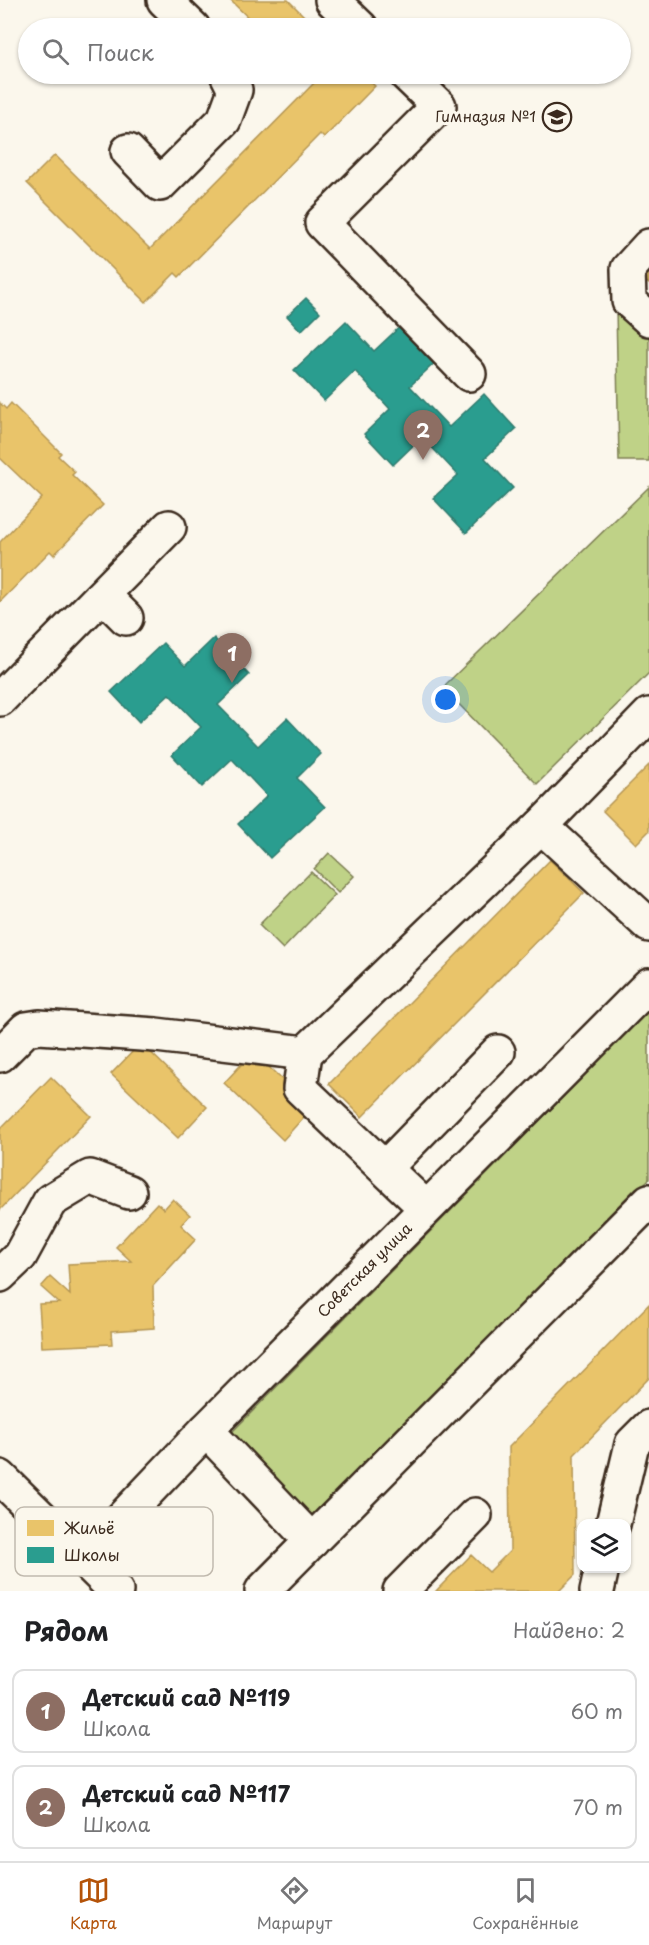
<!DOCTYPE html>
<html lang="ru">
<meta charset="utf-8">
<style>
body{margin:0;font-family:"Playpen Sans",sans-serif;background:#f6f6f6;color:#202124}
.controls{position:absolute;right:18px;bottom:18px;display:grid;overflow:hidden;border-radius:12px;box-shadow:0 2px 4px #0004}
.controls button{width:54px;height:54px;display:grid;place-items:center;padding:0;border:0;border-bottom:2px solid #e0e0e0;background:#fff;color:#202124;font:30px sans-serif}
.you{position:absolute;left:446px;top:700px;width:21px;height:21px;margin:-15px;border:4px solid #fff;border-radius:50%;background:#1a73e8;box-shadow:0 0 0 9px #1a73e833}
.badge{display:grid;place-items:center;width:39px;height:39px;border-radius:50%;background:#b45309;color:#fff;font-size:20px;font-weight:700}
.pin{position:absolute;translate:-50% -50px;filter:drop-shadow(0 2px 3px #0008)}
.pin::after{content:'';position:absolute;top:32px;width:21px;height:18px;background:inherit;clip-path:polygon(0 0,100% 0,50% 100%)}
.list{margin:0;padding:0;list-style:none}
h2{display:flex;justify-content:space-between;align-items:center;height:78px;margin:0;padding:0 24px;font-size:26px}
h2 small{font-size:20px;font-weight:400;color:#757577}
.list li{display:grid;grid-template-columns:39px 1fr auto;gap:18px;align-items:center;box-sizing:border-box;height:84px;margin:0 12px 12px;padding:0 12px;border:2px solid #e0e0e0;border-radius:12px}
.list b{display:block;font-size:22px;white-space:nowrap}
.list p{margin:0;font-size:20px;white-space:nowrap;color:#757577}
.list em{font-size:20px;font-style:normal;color:#757577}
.icon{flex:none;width:33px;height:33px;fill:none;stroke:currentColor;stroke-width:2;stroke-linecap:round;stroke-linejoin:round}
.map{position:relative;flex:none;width:649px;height:1591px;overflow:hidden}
.search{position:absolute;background:#fff;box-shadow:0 2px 4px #0004;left:18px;right:18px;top:18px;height:66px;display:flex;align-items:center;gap:15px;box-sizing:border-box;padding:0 21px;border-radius:33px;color:#757577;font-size:22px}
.sheet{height:270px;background:#fff}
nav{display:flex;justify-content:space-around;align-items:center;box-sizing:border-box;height:84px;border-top:2px solid #e0e0e0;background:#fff;font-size:16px;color:#757577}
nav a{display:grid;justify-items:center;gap:3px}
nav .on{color:#b45309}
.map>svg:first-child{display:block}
.green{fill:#bfd287;stroke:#7d7e52;stroke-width:1.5}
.homes{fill:#e9c46a;stroke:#b59653;stroke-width:1.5}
.schools{fill:#2a9d8f;stroke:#2f7a6d;stroke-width:1.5}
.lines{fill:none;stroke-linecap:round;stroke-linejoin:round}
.minor-casing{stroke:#3b2a1e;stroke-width:38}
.minor{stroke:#fbf7ec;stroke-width:33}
.labels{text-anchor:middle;stroke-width:6;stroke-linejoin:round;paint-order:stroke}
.poi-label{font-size:15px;fill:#3b2a1e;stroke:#fbf7ec;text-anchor:end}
.street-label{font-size:15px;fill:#3b2a1e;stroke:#fbf7ec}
.key{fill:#fbf7ec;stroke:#c1baae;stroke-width:1.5}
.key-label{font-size:16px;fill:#3b2a1e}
</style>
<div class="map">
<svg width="649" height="1591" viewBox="0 0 649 1591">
<rect width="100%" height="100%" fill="#fbf7ec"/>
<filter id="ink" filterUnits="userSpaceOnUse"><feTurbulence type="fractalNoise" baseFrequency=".0167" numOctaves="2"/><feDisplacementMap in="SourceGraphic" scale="12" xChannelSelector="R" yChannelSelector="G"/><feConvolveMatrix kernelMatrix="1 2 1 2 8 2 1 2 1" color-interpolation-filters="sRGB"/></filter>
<g filter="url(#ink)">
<!-- green -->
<path class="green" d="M616,308L649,323V461H619Z
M649,487V673L537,784L445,690L446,684Z
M329,853L354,876L338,893L314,869Z
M311,872L335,895L283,949L259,925Z
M649,1010V1179L317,1521L229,1435Z"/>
<!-- homes -->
<path class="homes" d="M230,0H288L316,28H259Z
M304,74H362L375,86L324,138L320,134L179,277L175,273L146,302L27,183L55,155L150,249L314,83Z
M649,265V284L643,279Z
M0,403L6,409L11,403L61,453L58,456L75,472L72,475L103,505L54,555L50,551L0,602V542L42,498L0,458Z
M649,765V831L636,844L603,811Z
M550,860L584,893L362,1117L329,1084Z
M141,1043L207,1107L178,1138L111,1074Z
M253,1052L312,1108L283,1140L224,1083Z
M51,1077L91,1116L0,1210V1129Z
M173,1199L190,1215L181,1225L196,1239L153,1286L154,1328L111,1331L112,1344L42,1347L39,1304L59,1303L41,1287L50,1277L70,1295L68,1264L131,1261L116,1247L157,1203L164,1209Z
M649,1304V1378L574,1455L575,1575L559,1591H436L471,1555L489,1572L510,1551L509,1447Z"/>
<!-- schools -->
<path class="schools" d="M306,298L320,312L301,331L287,316Z
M407,320L441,357L410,386L449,427L484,394L516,429L485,458L513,488L466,533L433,498L458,475L422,437L393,465L364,434L390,409L355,371L324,401L294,370L346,321L374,351Z
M214,638L249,675L218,705L258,746L287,718L321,754L297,778L325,807L270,858L238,824L267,796L232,759L202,787L172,755L201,727L169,694L139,722L111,692L163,643L185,666Z"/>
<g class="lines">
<!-- minor casing -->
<g class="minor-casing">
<g id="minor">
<path d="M164,0L193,28"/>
<path d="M332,0L361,28"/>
<path d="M406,74L439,106L322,223L469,374"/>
<path d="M128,151L160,184L224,120L235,90L227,74"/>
<path d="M649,246L628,269L629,301L649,319"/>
<path d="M103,595L126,618"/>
<path d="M0,699L169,527"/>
<path d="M649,715L541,826L649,925"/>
<path d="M305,1053L300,1088L426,1208"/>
<path d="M0,1055L26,1029L39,1027L156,1035L305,1053L541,826"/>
<path d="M385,1168L498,1052"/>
<path d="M0,1275L20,1256L50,1201L90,1177L129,1192"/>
<path d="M206,1430L312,1541"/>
<path d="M0,1477L116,1591"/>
<path d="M613,1524L632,1444L649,1427"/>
<path id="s1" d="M84,1558L206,1430L649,985"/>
<path d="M262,1591L649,1201"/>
<path d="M400,1591L475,1515"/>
<path d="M597,1591L602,1568"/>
</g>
</g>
<!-- minor -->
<use href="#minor" class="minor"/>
</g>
</g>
<!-- icons -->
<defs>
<g id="school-ring" transform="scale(1.5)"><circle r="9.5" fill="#fbf7ec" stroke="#3b2a1e" stroke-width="1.5"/><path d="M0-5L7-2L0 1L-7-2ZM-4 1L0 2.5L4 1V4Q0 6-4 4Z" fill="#3b2a1e"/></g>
</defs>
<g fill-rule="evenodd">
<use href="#school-ring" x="557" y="117"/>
</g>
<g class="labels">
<!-- poi labels -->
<g class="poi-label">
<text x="536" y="122">Гимназия №1</text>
</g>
<!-- street labels -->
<g class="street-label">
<text dy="5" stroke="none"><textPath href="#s1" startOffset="402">Советская улица</textPath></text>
</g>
</g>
<!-- legend -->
<rect x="15" y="1507" width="198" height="69" rx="9" class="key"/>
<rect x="27" y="1520" width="27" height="16" fill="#e9c46a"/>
<rect x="27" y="1547" width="27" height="16" fill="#2a9d8f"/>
<g class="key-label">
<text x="64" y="1534">Жильё</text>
<text x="64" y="1561">Школы</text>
</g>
</svg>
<div class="controls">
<button><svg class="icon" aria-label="layers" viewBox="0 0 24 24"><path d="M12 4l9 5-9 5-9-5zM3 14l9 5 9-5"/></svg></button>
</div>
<div class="you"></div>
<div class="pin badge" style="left:232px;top:683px;background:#8d6e63">1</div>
<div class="pin badge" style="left:423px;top:460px;background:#8d6e63">2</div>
<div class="search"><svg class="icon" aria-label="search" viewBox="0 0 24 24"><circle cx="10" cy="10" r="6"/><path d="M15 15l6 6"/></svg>Поиск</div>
</div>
<section class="sheet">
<h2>Рядом<small>Найдено: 2</small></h2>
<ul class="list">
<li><span class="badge" style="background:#8d6e63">1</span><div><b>Детский сад №119</b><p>Школа</p></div><em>60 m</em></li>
<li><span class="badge" style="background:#8d6e63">2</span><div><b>Детский сад №117</b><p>Школа</p></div><em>70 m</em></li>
</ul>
</section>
<nav>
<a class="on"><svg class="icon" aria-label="map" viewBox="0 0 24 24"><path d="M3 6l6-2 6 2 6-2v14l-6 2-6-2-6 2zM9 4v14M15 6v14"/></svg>Карта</a>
<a><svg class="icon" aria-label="directions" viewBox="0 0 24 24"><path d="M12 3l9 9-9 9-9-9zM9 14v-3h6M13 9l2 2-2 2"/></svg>Маршрут</a>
<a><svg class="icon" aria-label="saved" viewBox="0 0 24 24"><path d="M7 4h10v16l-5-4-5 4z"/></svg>Сохранённые</a>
</nav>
